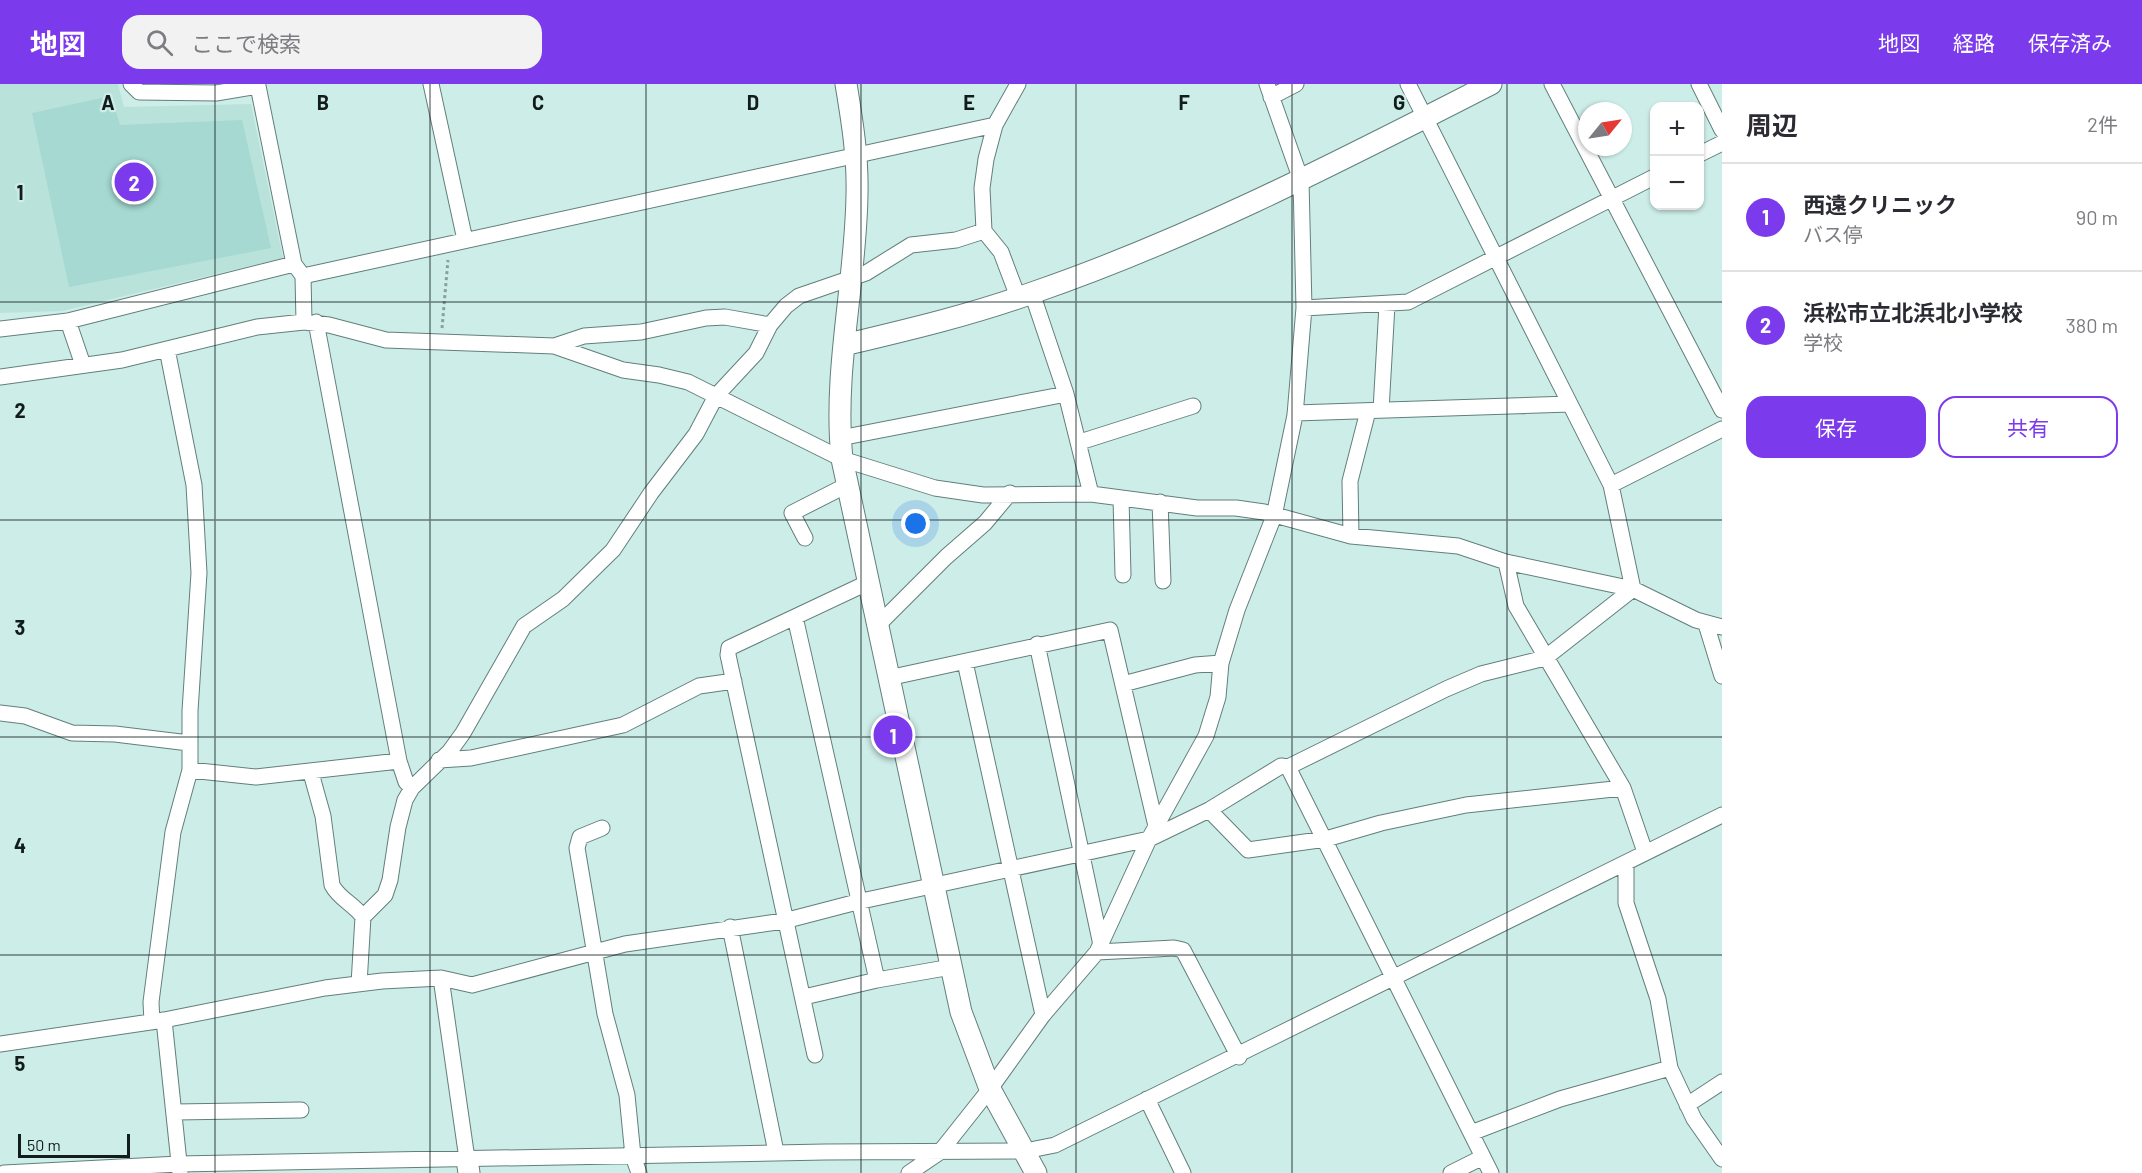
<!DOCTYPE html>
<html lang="ja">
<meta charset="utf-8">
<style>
body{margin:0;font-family:Barlow,"Noto Sans JP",sans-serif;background:#f2f2f3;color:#2b2b33}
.controls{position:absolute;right:18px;top:18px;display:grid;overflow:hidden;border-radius:12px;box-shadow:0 2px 4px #0004}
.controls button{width:54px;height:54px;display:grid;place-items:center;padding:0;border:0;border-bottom:2px solid #e1e1e2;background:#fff;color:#2b2b33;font:30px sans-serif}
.compass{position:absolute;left:1578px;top:18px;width:54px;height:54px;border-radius:50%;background:#fff;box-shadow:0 2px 4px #0004;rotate:60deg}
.scale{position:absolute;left:18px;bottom:15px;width:112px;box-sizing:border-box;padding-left:6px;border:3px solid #111c1b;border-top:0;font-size:16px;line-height:21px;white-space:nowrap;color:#111c1b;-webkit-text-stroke:4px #cdede8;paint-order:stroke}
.you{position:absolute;left:916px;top:440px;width:21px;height:21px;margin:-15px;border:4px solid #fff;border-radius:50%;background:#1a73e8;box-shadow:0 0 0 9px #1a73e833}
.badge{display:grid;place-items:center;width:39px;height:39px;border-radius:50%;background:#7c3aed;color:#fff;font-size:20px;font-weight:700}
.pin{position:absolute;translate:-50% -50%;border:3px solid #fff;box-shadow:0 2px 6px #0006}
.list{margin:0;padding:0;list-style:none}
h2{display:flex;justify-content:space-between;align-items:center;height:78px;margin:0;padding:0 24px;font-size:26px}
h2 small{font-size:20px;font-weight:400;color:#7c7c81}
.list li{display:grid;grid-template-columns:39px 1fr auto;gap:18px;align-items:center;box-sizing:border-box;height:108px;padding:0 24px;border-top:2px solid #e1e1e2}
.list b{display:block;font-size:22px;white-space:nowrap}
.list p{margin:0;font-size:20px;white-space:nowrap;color:#7c7c81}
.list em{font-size:20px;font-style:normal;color:#7c7c81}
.actions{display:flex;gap:12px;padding:18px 24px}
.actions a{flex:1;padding:14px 0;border:2px solid #7c3aed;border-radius:18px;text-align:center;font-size:21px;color:#7c3aed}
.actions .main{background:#7c3aed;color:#fff}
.icon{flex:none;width:33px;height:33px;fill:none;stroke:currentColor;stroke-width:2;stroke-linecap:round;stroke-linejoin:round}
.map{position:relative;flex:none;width:1722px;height:1089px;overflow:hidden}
header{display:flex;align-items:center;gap:36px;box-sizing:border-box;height:84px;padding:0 30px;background:#7c3aed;color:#fff}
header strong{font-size:28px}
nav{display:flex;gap:33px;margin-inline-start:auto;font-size:21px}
.search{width:420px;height:54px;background:#f2f2f3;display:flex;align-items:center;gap:15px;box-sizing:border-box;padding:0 21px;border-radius:18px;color:#7c7c81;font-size:22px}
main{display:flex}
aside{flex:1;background:#fff}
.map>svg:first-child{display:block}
.built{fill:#b9e2db}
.green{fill:#a5d9d1}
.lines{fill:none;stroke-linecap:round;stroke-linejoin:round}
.street-casing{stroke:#627f7b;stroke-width:17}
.secondary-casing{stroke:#627f7b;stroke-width:23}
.path{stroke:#88a09c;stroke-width:3;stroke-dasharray:3 3;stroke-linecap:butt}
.street{stroke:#fff;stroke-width:15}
.secondary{stroke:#fff;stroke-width:21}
.grid{fill:none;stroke:#111c1b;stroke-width:1.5;stroke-opacity:0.55}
.grid-label{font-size:20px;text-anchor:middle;font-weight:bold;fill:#111c1b;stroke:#cdede8;stroke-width:4.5;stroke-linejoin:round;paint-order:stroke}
</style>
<header>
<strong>地図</strong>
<div class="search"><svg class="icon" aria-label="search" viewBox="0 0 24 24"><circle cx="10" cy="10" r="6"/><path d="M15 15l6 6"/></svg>ここで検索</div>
<nav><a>地図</a><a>経路</a><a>保存済み</a></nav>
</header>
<main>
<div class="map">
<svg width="1722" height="1089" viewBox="0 0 1722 1089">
<rect width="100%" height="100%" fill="#cdede8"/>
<!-- built -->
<path class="built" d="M0,0H118L124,23L251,20L283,174L62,227L0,229Z"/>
<!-- green -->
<path class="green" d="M111,12L120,41L242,36L271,164L69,203L32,29Z"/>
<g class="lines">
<!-- street casing -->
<g class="street-casing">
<path id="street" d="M131,0L139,8L216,9L258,2L294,180L303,192L304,238
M431,0L465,156
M1018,0L995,41L986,75L982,104L984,147L1001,168L1018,213
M1552,0L1722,326
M1699,0L1722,46
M1271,13L1296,0
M1700,70L1722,59
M303,192L995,41
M1032,209L1066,310L1091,410
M1304,224L1408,218L1654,93
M68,237L83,281
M316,238L399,677L406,698L412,704
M0,245L68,237L294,180
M554,262L584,252L641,248L706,234L725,233L770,241
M0,293L122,276L257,243L304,238L329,241L386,256L554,262L623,286L659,291L688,298L842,375L935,404L983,411L1091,410L1197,424H1236L1264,428L1351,452L1458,462L1506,478L1633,505L1696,536L1722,543
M1381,326L1387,221
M1295,329L1570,320
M840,354L1066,310
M1080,358L1193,322
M1611,401L1722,345
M1121,414L1123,491
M1160,418L1163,497
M1351,452L1350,397L1368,327
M805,454L792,429L847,401
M1506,478L1516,522L1623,704L1645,768
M795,533L877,896
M1706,540L1722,592
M877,542L946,473L985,439L1010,409
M1037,560L1101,861
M965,578L1043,931
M888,594L1110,546L1156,742
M1123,600L1195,581L1221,579
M0,629L25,632L72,649L115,650L189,659
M439,676L471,674L623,641L699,602L734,597
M1288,683L1491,1089
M190,686L256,693L399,677
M311,689L323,732L332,801C339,815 354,820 363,833
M1209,726L1248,766L1326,755L1381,739L1466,721L1623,704
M602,744L580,753L577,764L605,930L627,1011L633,1072L639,1089
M1626,780V819L1658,915L1670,984L1694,1035L1722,1075
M730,843L776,1068
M1097,868L1174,864L1183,866L1239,973
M441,894L467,1075
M359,900L363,833L385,811L390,796L398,743L405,716L412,704L450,667L463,649L524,542L563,515L613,466L651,409L696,350L716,312L756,269L770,241L786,222L799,212L866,189L911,161L956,156L984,147
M804,913L877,896L951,883
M164,936L180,1088
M152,938L151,918L173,748L190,686V627L199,489L194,401L167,265
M0,960L164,936L325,904L382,897L441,894L472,901L625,860L784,837L857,818L1149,755L1209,726L1281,682L1288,683L1446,605L1481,590L1545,574L1633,505L1611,401L1408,0
M815,971L728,571L729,564L867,499
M1147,1015L1183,1089
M1687,1021L1722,998
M175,1028L301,1026
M1471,1049L1560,1015L1670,984
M4,1089L179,1080L825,1068L1025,1067L1055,1061L1722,731
M909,1089L940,1068L990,1005L1043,931L1097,868L1149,755L1206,652L1218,613L1221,579L1237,526L1274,432L1295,331L1304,224L1301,96L1267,0
M1451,1089L1483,1073"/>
</g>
<!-- secondary casing -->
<g class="secondary-casing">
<path id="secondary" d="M846,0C852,36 858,73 857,110C856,198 833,286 842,375L961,928L990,1005L1036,1089
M844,261C907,246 971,231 1032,209C1192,154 1342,76 1491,0
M467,1075L469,1089"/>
</g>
<!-- path -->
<path class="path" d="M442,244L448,176"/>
<!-- street -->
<use href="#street" class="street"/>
<!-- secondary -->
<use href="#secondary" class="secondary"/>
</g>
<!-- grid -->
<path class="grid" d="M215,0V1089M430,0V1089M646,0V1089M861,0V1089M1076,0V1089M1292,0V1089M1507,0V1089M0,218H1722M0,436H1722M0,653H1722M0,871H1722"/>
<g class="grid-label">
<text x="108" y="26">A</text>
<text x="323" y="26">B</text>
<text x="538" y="26">C</text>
<text x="753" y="26">D</text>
<text x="969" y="26">E</text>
<text x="1184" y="26">F</text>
<text x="1399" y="26">G</text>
<text x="20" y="116">1</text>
<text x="20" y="334">2</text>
<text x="20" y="551">3</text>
<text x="20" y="769">4</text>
<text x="20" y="987">5</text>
</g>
</svg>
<div class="controls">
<button>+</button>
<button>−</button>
</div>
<svg class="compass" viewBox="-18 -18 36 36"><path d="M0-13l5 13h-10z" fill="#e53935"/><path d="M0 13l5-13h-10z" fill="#7c7c81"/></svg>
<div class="scale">50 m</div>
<div class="you"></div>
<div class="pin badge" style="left:893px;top:651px">1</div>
<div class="pin badge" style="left:134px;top:98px">2</div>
</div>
<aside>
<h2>周辺<small>2件</small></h2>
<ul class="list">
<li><span class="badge">1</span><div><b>西遠クリニック</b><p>バス停</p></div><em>90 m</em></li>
<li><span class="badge">2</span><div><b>浜松市立北浜北小学校</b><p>学校</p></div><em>380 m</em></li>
</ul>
<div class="actions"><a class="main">保存</a><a>共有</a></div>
</aside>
</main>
